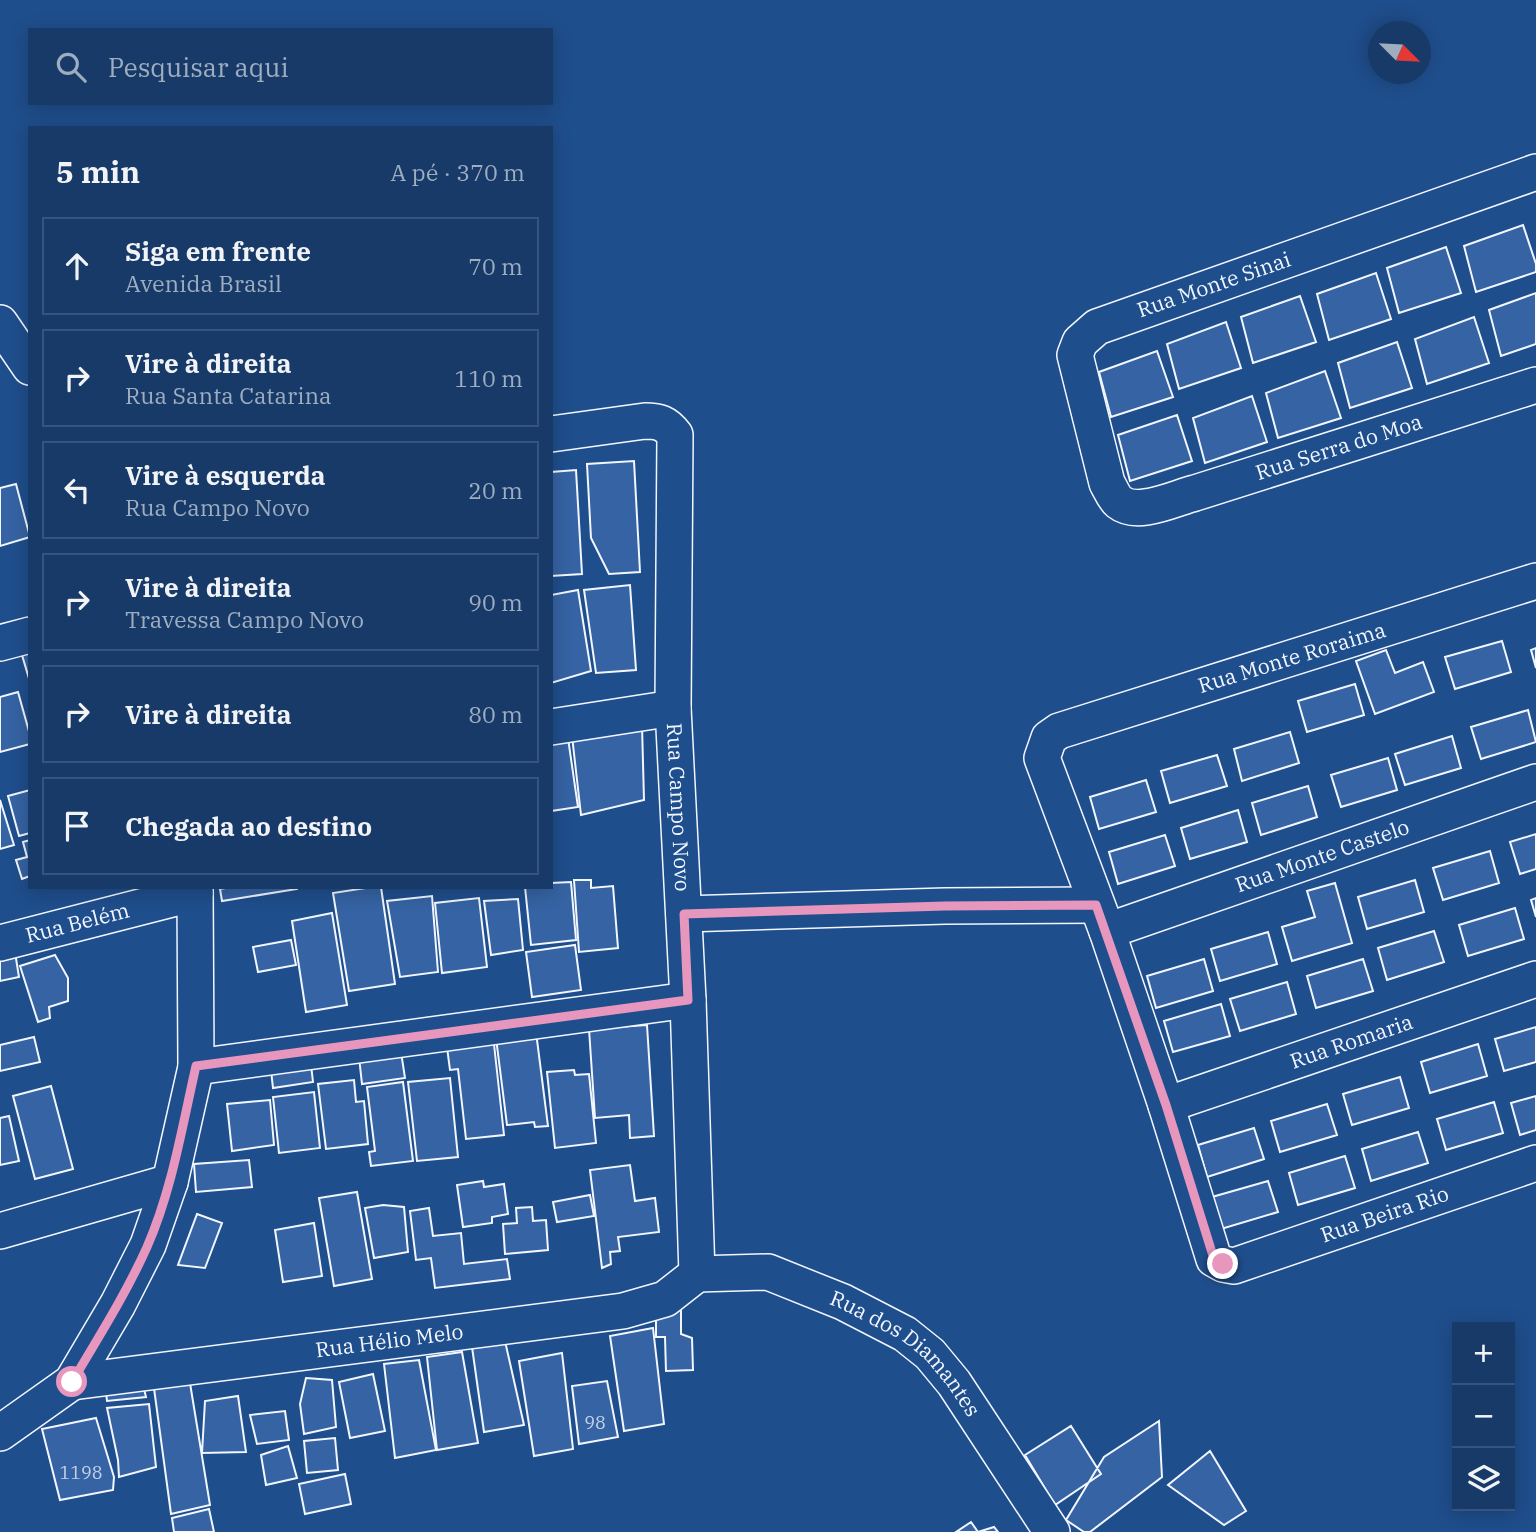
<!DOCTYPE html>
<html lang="pt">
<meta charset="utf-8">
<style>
body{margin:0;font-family:"IBM Plex Serif",serif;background:#244571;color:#f1f3f6}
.controls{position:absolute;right:21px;bottom:21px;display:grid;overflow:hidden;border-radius:0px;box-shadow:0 4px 18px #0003}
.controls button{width:63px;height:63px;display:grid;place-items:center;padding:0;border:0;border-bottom:2px solid #36547d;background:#173a69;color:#f1f3f6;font:35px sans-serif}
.compass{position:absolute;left:1368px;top:21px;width:63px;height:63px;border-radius:50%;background:#173a69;box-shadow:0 4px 18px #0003;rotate:114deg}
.stop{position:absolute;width:21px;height:21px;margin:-16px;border:5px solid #e797bd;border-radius:50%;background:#fff}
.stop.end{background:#e797bd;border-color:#fff;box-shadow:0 2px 7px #0008}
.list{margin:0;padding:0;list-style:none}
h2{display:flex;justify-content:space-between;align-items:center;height:91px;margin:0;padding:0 28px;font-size:30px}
h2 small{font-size:23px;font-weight:400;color:#9eadc0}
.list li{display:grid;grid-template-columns:46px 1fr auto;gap:21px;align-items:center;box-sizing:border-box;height:98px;margin:0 14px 14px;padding:0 14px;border:2px solid #36547d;border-radius:0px}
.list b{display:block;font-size:26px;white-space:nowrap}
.list p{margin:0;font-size:23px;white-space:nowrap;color:#9eadc0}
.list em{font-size:23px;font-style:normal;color:#9eadc0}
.icon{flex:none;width:38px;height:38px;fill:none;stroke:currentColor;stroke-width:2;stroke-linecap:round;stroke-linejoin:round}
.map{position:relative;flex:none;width:1536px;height:1532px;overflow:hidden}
.search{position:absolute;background:#173a69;box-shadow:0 4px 18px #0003;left:28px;top:28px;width:525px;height:77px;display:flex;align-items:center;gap:18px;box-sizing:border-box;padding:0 24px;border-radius:0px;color:#9eadc0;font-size:26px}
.panel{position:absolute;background:#173a69;box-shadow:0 4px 18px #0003;left:28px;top:126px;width:525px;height:763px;border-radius:0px}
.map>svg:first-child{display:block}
.building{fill:#3563a3;stroke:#f2f6ff;stroke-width:2}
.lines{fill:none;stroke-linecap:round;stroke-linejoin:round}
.minor-casing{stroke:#f2f6ff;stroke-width:38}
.minor{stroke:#1f4e8c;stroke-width:35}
.route{stroke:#e797bd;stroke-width:9}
.labels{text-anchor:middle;stroke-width:5;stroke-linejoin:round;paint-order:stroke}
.number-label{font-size:18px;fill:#c3d1e8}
.street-label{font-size:21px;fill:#f2f6ff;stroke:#1f4e8c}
</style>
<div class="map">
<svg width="1536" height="1532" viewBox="0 0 1536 1532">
<rect width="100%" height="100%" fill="#1f4e8c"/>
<!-- building -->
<path class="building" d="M1523,225L1536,264V272L1476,292L1464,246Z
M1446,247L1461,293L1399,313L1387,268Z
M1376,273L1391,319L1329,340L1317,294Z
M1536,293V344L1501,356L1489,310Z
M1300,296L1316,342L1253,363L1241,317Z
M1474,317L1489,363L1427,384L1415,339Z
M1226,322L1241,368L1179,389L1167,344Z
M1397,342L1412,388L1350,408L1338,363Z
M1157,351L1173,397L1111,417L1099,372Z
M1325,371L1341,418L1278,438L1266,393Z
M1252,396L1267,442L1205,463L1193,418Z
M1177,415L1192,461L1130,481L1118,435Z
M634,461L640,572L609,574L591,538L587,464Z
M576,470L582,574L551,576V472Z
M16,484L30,537L0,546V488Z
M630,585L636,670L596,673L584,590Z
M578,590L591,671L551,683V595Z
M1502,641L1511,672L1455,689L1445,657Z
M1536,648V668L1531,650Z
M1386,650L1395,673L1423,662L1434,692L1375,714L1356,661Z
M30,652V682L22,655Z
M1355,684L1364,715L1307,732L1298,701Z
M18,692L30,735V744L0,752V697Z
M1528,710L1536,742L1481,759L1471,727Z
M642,725L644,800L581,815L572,736Z
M1290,732L1299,763L1242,781L1234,749Z
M1452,736L1461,768L1405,785L1395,754Z
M568,738L578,807L551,811V741Z
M1217,755L1227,786L1170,803L1161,771Z
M1388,758L1397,790L1341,807L1331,775Z
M1146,780L1156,812L1099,829L1090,797Z
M1308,786L1317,817L1261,835L1252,803Z
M30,790V833L19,836L8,796Z
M0,800L14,845L0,849Z
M1238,810L1247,842L1190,859L1181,828Z
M1536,834V869L1520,874L1510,842Z
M1165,835L1175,866L1118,884L1109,852Z
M30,840V876L22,879L16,860L27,857L23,842Z
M1490,851L1499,883L1443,900L1433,868Z
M574,880H591V888L613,886L618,948L579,952Z
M1415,880L1424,912L1367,929L1358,897Z
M571,882L576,940L531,945L525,887H551V883Z
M1335,883L1352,943L1292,961L1282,927L1315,917L1307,891Z
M231,887H297V889L222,901L220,889Z
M372,887H381L395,984L349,991L333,893Z
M432,896L438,972L400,977L387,901Z
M479,898L487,967L442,973L435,903Z
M1536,898V917L1531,900Z
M518,899L523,950L491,955L484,901Z
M1515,908L1524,939L1468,956L1459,925Z
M332,913L347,1005L306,1012L292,921Z
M1434,931L1444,962L1387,980L1378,948Z
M1268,932L1277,964L1220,981L1211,949Z
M291,940L296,965L258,972L253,947Z
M575,945L581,990L532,997L526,952Z
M14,946L19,977L0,981V950Z
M55,955L68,978V1001L49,1007L50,1018L38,1022L20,966Z
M1204,959L1213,991L1156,1008L1147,976Z
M1363,959L1373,991L1316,1008L1307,976Z
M1287,982L1296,1014L1240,1031L1230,999Z
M1221,1004L1230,1036L1173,1052L1164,1021Z
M647,1025L654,1136L630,1138L629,1115L595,1118L589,1029Z
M1536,1027V1062L1504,1071L1495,1039Z
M536,1032L548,1126L535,1127L534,1122L507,1125L496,1038Z
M493,1035L504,1135L466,1139L458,1069L450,1070L446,1040Z
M34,1037L40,1062L0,1071V1045Z
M1478,1044L1487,1076L1430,1093L1421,1062Z
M401,1052L405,1078L362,1084L359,1057Z
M311,1065L313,1082L273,1088L271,1070Z
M574,1070L575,1075L589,1074L596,1143L555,1148L547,1072Z
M1400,1077L1409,1108L1352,1125L1343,1094Z
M450,1078L458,1157L417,1161L408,1082Z
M354,1080L356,1102L364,1101L368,1144L326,1149L318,1084Z
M403,1082L413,1161L371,1166L369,1152L375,1151L367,1087Z
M51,1086L73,1169L35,1179L13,1096Z
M314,1092L320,1148L279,1153L273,1097Z
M1536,1096V1130L1520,1135L1511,1103Z
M270,1100L274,1145L232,1151L227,1104Z
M1494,1102L1503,1133L1446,1150L1437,1119Z
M1327,1104L1337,1135L1280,1152L1271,1121Z
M9,1116L19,1161L0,1165V1118Z
M1254,1128L1264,1159L1207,1177L1198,1145Z
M1418,1132L1428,1163L1371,1181L1362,1149Z
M1345,1156L1355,1188L1298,1205L1289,1173Z
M249,1160L252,1187L196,1192L194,1164Z
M630,1165L635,1201L655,1198L659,1232L618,1237L620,1251L610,1252L611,1264L602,1268L590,1170Z
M483,1181L484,1187L504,1184L508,1214L492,1217V1223L463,1227L457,1185Z
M1268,1181L1278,1212L1221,1229L1212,1197Z
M357,1192L372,1279L334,1286L319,1198Z
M590,1195L594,1216L557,1222L553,1202Z
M383,1205L404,1207L408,1252L374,1258L365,1208Z
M532,1207L533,1221L546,1220L548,1250L505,1254L503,1224L517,1223L516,1208Z
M429,1208L433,1236L461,1233L464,1264L507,1259L510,1279L435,1288L431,1258L416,1260L410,1211Z
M197,1214L222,1223L205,1268L178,1265Z
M314,1223L322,1276L283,1282L275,1230Z
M681,1305V1334L692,1338L693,1370L666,1371L665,1337H656V1312Z
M653,1328L664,1424L624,1431L610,1336Z
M505,1341L524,1425L484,1432L472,1347Z
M462,1352L478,1443L437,1450L427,1357Z
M562,1353L573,1449L534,1456L519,1361Z
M419,1360L436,1450L395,1458L384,1364Z
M373,1374L385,1431L350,1438L339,1382Z
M189,1377L210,1505L171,1514L153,1381Z
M306,1378L332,1380L336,1427L304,1434L300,1404Z
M142,1381L146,1397L107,1401L105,1384Z
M607,1381L618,1437L579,1444L572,1386Z
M238,1396L246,1452L202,1453L205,1401Z
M149,1404L156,1467L119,1477L118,1460L107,1408Z
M285,1411L289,1440L257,1444L250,1415Z
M96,1418L114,1477L113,1490L60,1500L42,1429Z
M1159,1421L1162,1477L1090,1532H1084L1066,1520L1104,1457Z
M1071,1426L1101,1474L1055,1505L1025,1455Z
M335,1438L338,1470L307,1473L304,1441Z
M288,1446L297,1478L266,1485L261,1455Z
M1210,1451L1246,1511L1224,1525L1168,1485Z
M345,1474L351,1504L305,1514L299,1484Z
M209,1509L214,1532H174L172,1518Z
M971,1522L978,1532L994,1527L998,1532H956Z"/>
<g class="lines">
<!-- minor casing -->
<g class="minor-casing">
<g id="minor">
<path id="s1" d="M1536,172L1097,327L1080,342L1075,355L1107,483C1110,488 1114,498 1119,502C1138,517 1175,498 1195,493L1536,385"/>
<path d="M0,323L30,367"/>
<path id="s2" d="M551,434L645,421C659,421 666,423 675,435L673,708L688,1000L697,1274"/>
<path id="s3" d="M1536,581L1059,731L1049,738L1042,758L1107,931L1166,1105L1214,1259L1223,1264L1234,1266L1536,1163"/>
<path d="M0,643L30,635"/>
<path d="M551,727L673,708"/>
<path d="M684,914L945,906L1096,905"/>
<path id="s4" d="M1107,931L1536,782"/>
<path id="s5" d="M0,943L195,893"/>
<path d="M196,1067L688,1000"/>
<path id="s6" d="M1166,1105L1536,979"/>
<path d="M0,1231L170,1182"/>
<path id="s7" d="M697,1274L768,1272L843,1302L905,1334L930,1354L954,1383L1052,1532"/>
<path id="s8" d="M72,1382L623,1311L665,1299L697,1274"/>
<path d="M0,1433L72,1382L118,1304L148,1245L170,1182L196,1067L195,887"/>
</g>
</g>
<!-- minor -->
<use href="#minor" class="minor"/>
</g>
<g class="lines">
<!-- route -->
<path class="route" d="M72,1382C98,1338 126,1294 147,1247C172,1190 182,1127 196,1066L688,1000L684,914L945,906L1096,905L1166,1105L1214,1259L1223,1264"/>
</g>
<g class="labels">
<!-- number labels -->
<g class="number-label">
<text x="595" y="1429">98</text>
<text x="81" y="1479">1198</text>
</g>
<!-- street labels -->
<g class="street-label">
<text transform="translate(1214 285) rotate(-19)" y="7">Rua Monte Sinai</text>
<text dy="7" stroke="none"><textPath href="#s1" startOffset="887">Rua Serra do Moa</textPath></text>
<text transform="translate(1292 658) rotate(-17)" y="7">Rua Monte Roraima</text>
<text dy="7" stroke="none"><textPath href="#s2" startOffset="502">Rua Campo Novo</textPath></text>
<text dy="7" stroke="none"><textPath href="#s4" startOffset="228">Rua Monte Castelo</textPath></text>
<text dy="7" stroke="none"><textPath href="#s5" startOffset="80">Rua Belém</textPath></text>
<text dy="7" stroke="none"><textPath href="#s6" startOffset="196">Rua Romaria</textPath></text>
<text dy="7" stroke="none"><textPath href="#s3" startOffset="1244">Rua Beira Rio</textPath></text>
<text dy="7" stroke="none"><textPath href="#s8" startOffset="320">Rua Hélio Melo</textPath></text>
<text dy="7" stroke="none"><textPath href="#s7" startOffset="234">Rua dos Diamantes</textPath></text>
</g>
</g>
</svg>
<div class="controls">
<button>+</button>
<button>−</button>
<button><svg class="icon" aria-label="layers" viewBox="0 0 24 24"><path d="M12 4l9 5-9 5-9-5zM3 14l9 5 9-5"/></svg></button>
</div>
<svg class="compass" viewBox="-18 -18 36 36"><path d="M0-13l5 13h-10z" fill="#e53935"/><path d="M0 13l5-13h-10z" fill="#9eadc0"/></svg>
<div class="stop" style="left:72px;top:1382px"></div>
<div class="stop end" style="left:1223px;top:1264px"></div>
<div class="search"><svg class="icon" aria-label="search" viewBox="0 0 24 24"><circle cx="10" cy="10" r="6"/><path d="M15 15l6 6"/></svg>Pesquisar aqui</div>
<section class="panel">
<h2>5 min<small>A pé · 370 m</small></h2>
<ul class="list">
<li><svg class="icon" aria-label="ahead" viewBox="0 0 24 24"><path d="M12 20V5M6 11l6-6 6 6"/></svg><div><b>Siga em frente</b><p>Avenida Brasil</p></div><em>70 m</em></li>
<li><svg class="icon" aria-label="right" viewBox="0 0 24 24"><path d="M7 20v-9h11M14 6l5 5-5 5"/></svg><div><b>Vire à direita</b><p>Rua Santa Catarina</p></div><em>110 m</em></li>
<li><svg class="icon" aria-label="left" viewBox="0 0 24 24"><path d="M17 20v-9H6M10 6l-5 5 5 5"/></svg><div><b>Vire à esquerda</b><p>Rua Campo Novo</p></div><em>20 m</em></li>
<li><svg class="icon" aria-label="right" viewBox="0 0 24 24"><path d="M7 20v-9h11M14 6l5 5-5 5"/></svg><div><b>Vire à direita</b><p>Travessa Campo Novo</p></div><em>90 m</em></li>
<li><svg class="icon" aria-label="right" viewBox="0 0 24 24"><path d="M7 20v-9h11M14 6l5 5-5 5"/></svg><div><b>Vire à direita</b></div><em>80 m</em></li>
<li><svg class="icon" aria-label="arrive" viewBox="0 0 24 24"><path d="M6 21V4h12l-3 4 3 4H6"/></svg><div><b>Chegada ao destino</b></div></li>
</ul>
</section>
</div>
